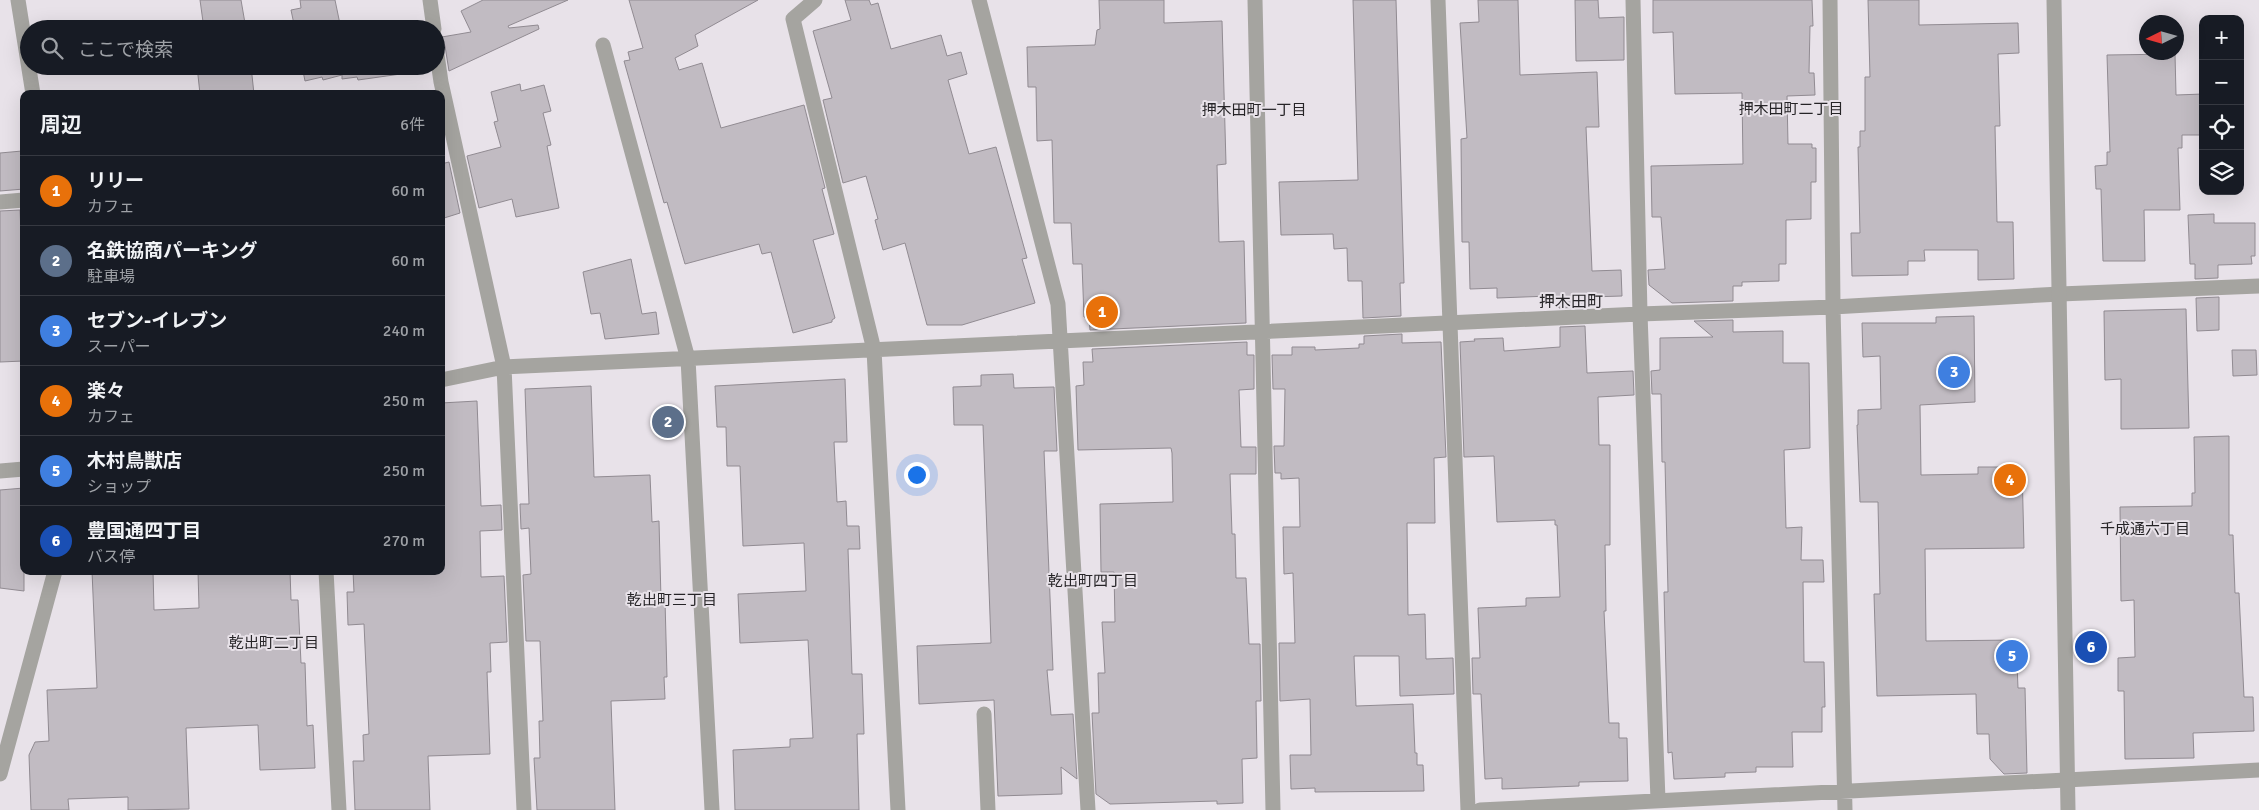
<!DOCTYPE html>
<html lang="ja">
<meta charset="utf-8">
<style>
body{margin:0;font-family:Signika,"Noto Sans JP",sans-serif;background:#20242c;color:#f1f3f6}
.controls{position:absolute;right:15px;top:15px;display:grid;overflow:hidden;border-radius:10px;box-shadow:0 5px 20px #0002}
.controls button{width:45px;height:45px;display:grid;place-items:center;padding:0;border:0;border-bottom:1px solid #363941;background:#171b24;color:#f1f3f6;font:25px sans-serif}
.compass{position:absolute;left:2139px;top:15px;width:45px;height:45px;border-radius:50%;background:#171b24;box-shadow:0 5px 20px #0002;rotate:265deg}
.you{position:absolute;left:916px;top:474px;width:18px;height:18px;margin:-12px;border:4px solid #fff;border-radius:50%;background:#1a73e8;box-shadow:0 0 0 8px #1a73e833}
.badge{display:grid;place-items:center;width:32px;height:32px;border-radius:50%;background:#438a85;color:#fff;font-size:16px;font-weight:700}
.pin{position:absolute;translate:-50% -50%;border:2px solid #fff;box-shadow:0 1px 5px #0006}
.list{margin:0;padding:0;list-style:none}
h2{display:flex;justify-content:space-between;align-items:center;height:65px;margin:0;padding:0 20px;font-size:21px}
h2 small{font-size:16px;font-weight:400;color:#9ea1a6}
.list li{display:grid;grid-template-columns:32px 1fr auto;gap:15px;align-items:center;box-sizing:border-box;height:70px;padding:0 20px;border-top:1px solid #363941}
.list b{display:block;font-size:19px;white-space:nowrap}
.list p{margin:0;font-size:16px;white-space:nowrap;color:#9ea1a6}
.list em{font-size:16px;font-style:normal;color:#9ea1a6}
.icon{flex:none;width:28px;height:28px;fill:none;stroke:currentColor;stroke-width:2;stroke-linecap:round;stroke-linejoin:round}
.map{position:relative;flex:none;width:2259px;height:810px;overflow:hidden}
.search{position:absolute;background:#171b24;box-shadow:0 5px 20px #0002;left:20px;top:20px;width:425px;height:55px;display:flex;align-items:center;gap:12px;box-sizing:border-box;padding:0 18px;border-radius:28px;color:#9ea1a6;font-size:19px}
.panel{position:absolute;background:#171b24;box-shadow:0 5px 20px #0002;left:20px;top:90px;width:425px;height:485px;border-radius:10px}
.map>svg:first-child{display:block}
.building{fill:#c1bbc2;stroke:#918b92}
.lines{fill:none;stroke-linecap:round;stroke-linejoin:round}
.service{stroke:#a5a4a0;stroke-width:15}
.minor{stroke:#a5a4a0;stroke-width:15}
.tertiary{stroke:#a5a4a0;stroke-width:15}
.labels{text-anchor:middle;stroke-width:4;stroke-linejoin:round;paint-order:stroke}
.neighbourhood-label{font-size:15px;fill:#262427;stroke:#e8e2e9}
.quarter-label{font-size:16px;fill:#262427;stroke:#e8e2e9}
</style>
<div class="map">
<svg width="2259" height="810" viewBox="0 0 2259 810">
<rect width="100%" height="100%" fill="#e8e2e9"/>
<!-- building -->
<path class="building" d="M200,0H241L246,29H204Z
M300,0H335L341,29H295L291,10L301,8Z
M483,0H568L508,26L509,28L538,25L539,29L449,71L445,46L443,42L436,38L471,32L461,11Z
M629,0H758L695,35L698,46L675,58L679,70L702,63L721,128L804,105L825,188L822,189L834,234L813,240L835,318L832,320V322L793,333L771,252L762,254L759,244L685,264L667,202L664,203L624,61L630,60L628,52L643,48Z
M845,0H869L871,5L878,3L891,49L941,35L947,56L961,52L967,74L948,80L969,154L996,147L1027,258L1022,259L1035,303L962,325H927L905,243L883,250L875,220L878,219L866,176L843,183L823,100L832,98L813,31L851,20Z
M1099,0H1164V23L1222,21L1226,164L1217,165L1219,242L1244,241L1246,323L1090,330L1089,317H1084L1082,264H1073L1071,223H1054L1052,140L1037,141L1036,87H1028L1027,47L1095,45L1097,30L1100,29Z
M1353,0H1396L1404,283H1400L1401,316L1363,318L1362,281H1348L1347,248L1334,249L1333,234L1281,235L1279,182L1358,180Z
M1478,0H1518L1520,75L1597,72L1599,127H1586L1592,271L1621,270L1622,296L1590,297V300H1584L1585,307L1559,308V300L1550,301V296L1497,298V288L1470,289L1469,242H1462L1461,139L1467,138L1460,23L1479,22Z
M1575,0H1598L1599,18L1624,17V60L1576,61Z
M1653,0H1812L1813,26H1810L1809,73H1814L1815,95L1787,96L1788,144H1812V148H1816V182H1811V219L1786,220V264H1779V281L1742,282V286H1733V301L1672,303L1649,285L1648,270L1665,269L1661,217H1652L1651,166L1743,164L1742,93L1675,94L1673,32L1653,33Z
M1868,0H1919V25L2018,23L2019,53L1998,54L2000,126H1995L1997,222H2013L2014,279L1978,280V250H1924L1925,261H1908V275L1852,276L1851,233H1860L1858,147H1860V131H1865V77H1870Z
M2175,54L2176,95L2203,94V135H2182V148H2178L2180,210H2144L2145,261H2103L2101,189H2096L2095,166L2107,165V152H2110L2107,55Z
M197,66H251L254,94H200Z
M302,66H421L422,71L358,80L357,77L342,79V75L323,80L322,77L305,81Z
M520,84L521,91L544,85L551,111L543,113L551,145L547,146L559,208L516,217L512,199L479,208L467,156L501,147L494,122L498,121L491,92Z
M22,151L24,189L0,191V153Z
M449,162L460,213L441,219V164Z
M20,210L22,257H24V361L0,362V211Z
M2214,214V223H2255V256H2251L2252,264L2218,265V278L2195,279V264H2190L2188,215Z
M631,259L642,314L656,312L659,334L605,339L600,313L591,314L583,272Z
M2219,297V330L2197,331L2196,298Z
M2186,309L2189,428L2121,429V379L2105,380L2104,311Z
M1974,316L1975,402L1920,405L1921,475L1978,474V467H2022L2024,548L1925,549L1926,641L2016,640L2018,688H2025L2027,773L2004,774L1990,759L1989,734H1977L1976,694L1877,696L1874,594H1880L1878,502H1860L1857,425H1858V410L1881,409L1880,356L1863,357L1862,323H1936V317Z
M1733,320V332L1783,331V363H1809L1810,448L1784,450L1786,528L1802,527L1801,560H1823L1824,582H1803L1804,662H1824L1825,707H1822V732H1792L1793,767H1756V772L1725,773V777L1674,779L1672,752L1668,753L1664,592H1668L1665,462H1662L1661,394H1652L1651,371L1660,370V338L1713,337L1694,321Z
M1585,326L1587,373L1633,371L1634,395L1598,397L1599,445H1610V545H1605L1606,611H1604L1609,723H1619V738H1627L1628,781L1579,782V786L1502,789V778L1485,779L1481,694H1473L1472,658H1480L1478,608L1526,606V598L1560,597L1557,525H1555V520L1497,522L1494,456L1464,457L1460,342L1475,341L1474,339L1503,338L1504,351L1560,347V327Z
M1402,334V343L1441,342L1446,457L1434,458L1435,523H1407L1408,615L1425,614L1426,659L1453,658L1454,694L1400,696L1399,656H1354L1356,706L1413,704L1415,753H1417V765H1423L1424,791L1315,792V788L1291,789L1290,755H1311L1310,699L1280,701L1279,643H1295L1293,573L1284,574L1283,527H1300L1299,478L1281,479V473H1275L1274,446H1284L1285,389H1273L1272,355H1292V347H1315V350L1359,348V344H1364V336Z
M1247,342V355H1254V389L1239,390L1241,447H1256V474H1230L1232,534H1235L1236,578H1246L1249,644H1260L1261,701H1256L1257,758L1242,759L1243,803L1217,804V801L1110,804L1096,794L1092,713H1099L1098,673H1105L1102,622H1115L1114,572H1101L1100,504L1173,502L1172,453L1171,448L1078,450L1076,386L1084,385L1083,362H1093L1092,349Z
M2232,350H2256L2257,375L2233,376Z
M1013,374L1014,388L1054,387L1057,451H1044L1053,670H1047L1051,715L1073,714L1077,779L1061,767L1062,794L998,796L994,700L919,704L917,646L991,643L983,425H954L953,387L981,386V375Z
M845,379L847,442H834L837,502L846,501L847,526H859L860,549H848L852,674H862L864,734H857L859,810H735L733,750L790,747V739L813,738L808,640L740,643L738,594L806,591L804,543L743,546L740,466H727L726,427H717L715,386Z
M591,386L594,477L650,475L652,522L659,521L661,600H665L667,677H664L665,699L611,701L615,810H537L534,758H540L539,721H543L540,641H526L523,575L531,574L529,528L521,529L520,504H529L525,389Z
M477,401L481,506L501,505L502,530L480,531L481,577L504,576L507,642L490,643L491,672H487L490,754L428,756L430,810H355L353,761H364L363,735L369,734L364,624L348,625L347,592H354L353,571H441V403Z
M2229,436V535H2233L2235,593H2239L2244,697H2253L2254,731L2193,733L2194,758L2125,759L2124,691H2118V658L2135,657L2134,600L2121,601L2120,507L2192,506V493H2195L2194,437Z
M24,488V591L0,588V490Z
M92,571H153L154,610L199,608L198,571H290L291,600H298L301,663H305L307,726L313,725L315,768L260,770L258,725L186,728L189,809L128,810V797L68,799L69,810H31L29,755L35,742L49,741L47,690L97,688Z"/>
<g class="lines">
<!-- service -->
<path class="service" d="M0,202L24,200
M984,714L988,810"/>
<!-- minor -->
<path class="minor" d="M18,0L33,94
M430,0L434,29
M815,0L793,19L874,350L898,810
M979,0L1058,304L1088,810
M1255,0L1273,810
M1438,0L1468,810
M1633,0L1640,314L1658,800
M1830,0L1833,307L1845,810
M603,45L688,359L712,810
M436,48L441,82L504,367L524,810
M441,380L504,367L1640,314L1833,307L2060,294L2259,286
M0,471L24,469
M326,571L339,810
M0,774L55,571
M1480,810L2259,770"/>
<!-- tertiary -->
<path class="tertiary" d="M2054,0L2068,810"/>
</g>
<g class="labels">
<!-- neighbourhood labels -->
<g class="neighbourhood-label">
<text x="1791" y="114">押木田町二丁目</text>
<text x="1254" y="115">押木田町一丁目</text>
<text x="2145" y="534">千成通六丁目</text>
<text x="1093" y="586">乾出町四丁目</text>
<text x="672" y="605">乾出町三丁目</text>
<text x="274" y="648">乾出町二丁目</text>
</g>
<!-- quarter labels -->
<g class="quarter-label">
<text x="1571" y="307">押木田町</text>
</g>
</g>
</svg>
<div class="controls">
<button>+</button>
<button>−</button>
<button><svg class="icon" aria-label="locate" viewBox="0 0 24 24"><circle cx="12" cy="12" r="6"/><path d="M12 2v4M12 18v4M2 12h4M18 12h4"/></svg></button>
<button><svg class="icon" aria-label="layers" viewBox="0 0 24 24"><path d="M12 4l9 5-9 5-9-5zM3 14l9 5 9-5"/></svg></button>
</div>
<svg class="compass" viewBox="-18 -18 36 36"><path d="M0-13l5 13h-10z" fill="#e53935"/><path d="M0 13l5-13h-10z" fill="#9ea1a6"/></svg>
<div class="you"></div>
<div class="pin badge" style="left:1102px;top:312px;background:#e8710a">1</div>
<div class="pin badge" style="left:668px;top:422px;background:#5c6f8a">2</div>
<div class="pin badge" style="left:1954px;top:372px;background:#3f7fe0">3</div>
<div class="pin badge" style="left:2010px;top:480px;background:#e8710a">4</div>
<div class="pin badge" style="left:2012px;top:656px;background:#3f7fe0">5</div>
<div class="pin badge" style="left:2091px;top:647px;background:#1a4fb4">6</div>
<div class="search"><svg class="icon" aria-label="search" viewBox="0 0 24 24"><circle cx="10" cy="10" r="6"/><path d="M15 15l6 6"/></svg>ここで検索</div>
<section class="panel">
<h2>周辺<small>6件</small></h2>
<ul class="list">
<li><span class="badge" style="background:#e8710a">1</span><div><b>リリー</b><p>カフェ</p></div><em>60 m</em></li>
<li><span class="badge" style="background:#5c6f8a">2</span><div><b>名鉄協商パーキング</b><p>駐車場</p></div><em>60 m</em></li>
<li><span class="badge" style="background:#3f7fe0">3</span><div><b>セブン-イレブン</b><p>スーパー</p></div><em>240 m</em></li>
<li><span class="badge" style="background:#e8710a">4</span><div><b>楽々</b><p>カフェ</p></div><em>250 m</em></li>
<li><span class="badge" style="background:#3f7fe0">5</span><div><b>木村鳥獣店</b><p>ショップ</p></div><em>250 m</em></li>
<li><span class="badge" style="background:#1a4fb4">6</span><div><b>豊国通四丁目</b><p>バス停</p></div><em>270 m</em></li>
</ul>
</section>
</div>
